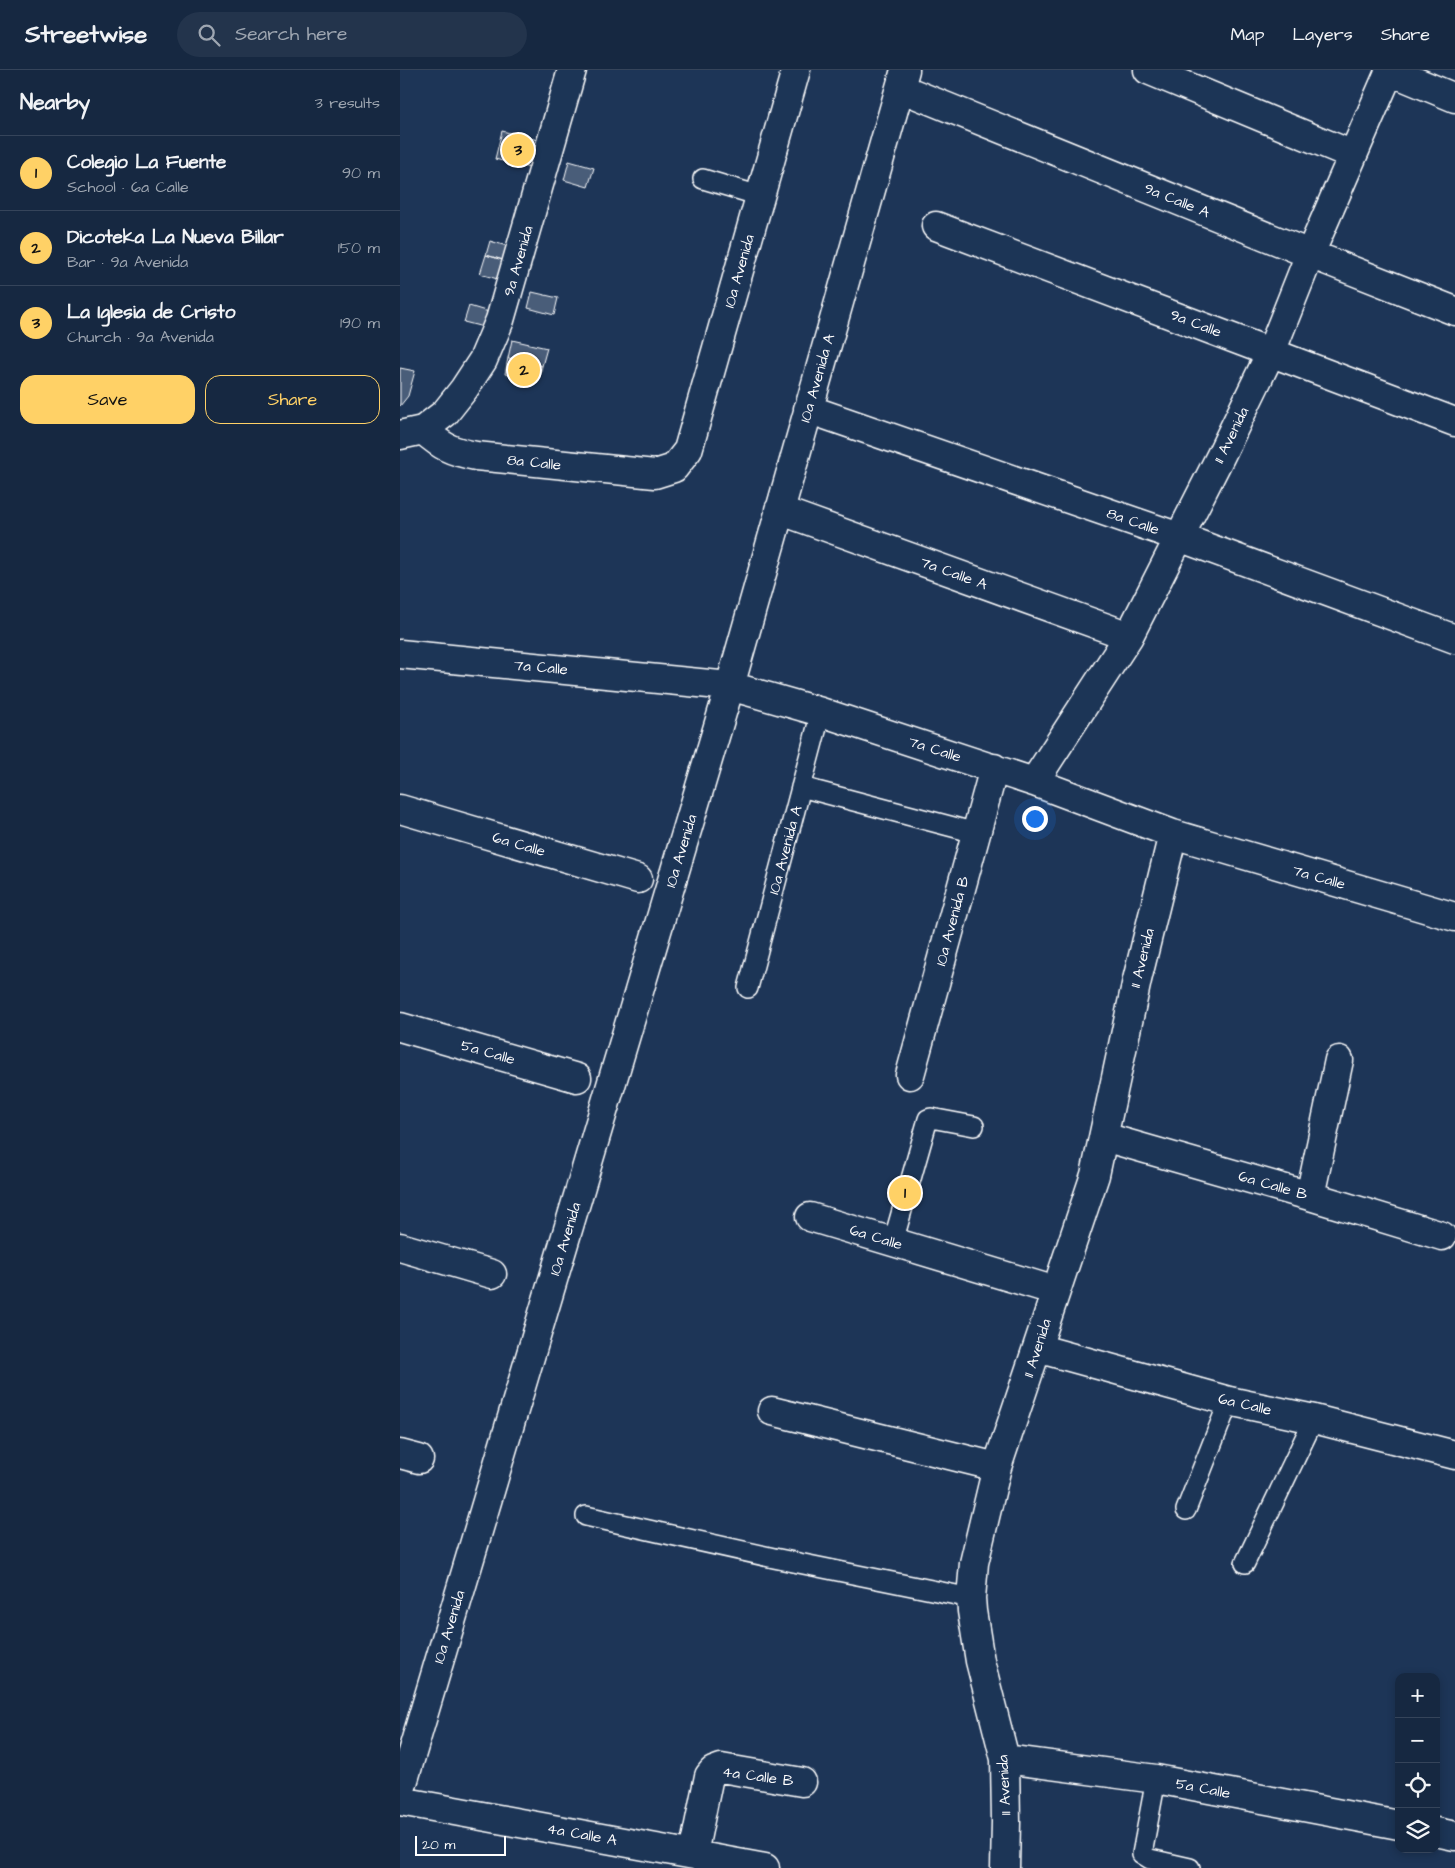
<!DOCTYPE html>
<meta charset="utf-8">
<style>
body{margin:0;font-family:"Architects Daughter",sans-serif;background:#23344c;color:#f1f3f6}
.controls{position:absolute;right:15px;bottom:15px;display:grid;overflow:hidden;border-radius:10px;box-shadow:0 2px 8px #0003}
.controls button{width:45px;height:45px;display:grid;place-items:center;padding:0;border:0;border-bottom:1px solid #35445a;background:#162841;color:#f1f3f6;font:25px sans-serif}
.scale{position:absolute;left:15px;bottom:12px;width:91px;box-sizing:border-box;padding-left:5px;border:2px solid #fff;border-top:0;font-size:14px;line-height:18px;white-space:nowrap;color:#fff;-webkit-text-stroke:4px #1d3557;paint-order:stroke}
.you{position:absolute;left:634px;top:748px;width:18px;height:18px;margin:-12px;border:4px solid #fff;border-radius:50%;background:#1a73e8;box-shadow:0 0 0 8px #1a73e833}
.badge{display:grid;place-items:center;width:32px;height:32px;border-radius:50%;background:#ffd166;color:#111;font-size:16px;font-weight:700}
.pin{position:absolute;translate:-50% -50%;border:2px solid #fff;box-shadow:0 1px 5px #0006}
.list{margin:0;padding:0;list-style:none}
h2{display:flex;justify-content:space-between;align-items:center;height:65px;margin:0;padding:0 20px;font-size:21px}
h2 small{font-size:16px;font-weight:400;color:#9ea6b1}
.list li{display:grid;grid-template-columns:32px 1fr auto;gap:15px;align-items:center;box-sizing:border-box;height:75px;padding:0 20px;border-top:1px solid #35445a}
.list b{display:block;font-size:19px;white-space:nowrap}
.list p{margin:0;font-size:16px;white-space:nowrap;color:#9ea6b1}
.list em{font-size:16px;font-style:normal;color:#9ea6b1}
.actions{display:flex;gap:10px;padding:15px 20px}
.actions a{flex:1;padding:11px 0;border:1px solid #ffd166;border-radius:15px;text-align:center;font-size:18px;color:#ffd166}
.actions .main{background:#ffd166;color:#111}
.icon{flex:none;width:28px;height:28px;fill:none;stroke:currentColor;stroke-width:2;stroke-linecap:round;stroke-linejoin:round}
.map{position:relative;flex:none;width:1055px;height:1798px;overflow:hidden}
header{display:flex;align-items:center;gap:30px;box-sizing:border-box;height:70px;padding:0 25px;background:#162841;border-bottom:1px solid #35445a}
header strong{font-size:24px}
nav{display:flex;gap:28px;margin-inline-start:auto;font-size:18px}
.search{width:350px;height:45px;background:#23344c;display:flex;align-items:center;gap:12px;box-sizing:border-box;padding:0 18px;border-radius:28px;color:#9ea6b1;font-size:19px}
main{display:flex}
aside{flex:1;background:#162841}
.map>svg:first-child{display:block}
.building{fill:#4a5d79;stroke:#fff}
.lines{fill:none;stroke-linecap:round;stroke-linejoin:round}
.service-casing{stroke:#fff;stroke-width:22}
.minor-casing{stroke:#fff;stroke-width:31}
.tertiary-casing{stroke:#fff;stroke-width:31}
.service{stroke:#1d3557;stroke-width:19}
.minor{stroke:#1d3557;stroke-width:28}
.tertiary{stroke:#1d3557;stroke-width:28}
.labels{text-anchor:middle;stroke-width:4.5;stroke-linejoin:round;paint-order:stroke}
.street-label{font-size:15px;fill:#fff;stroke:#1d3557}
</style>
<header>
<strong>Streetwise</strong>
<div class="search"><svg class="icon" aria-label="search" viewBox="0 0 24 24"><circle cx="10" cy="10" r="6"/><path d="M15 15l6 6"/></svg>Search here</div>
<nav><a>Map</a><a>Layers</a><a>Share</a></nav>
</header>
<main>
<aside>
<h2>Nearby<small>3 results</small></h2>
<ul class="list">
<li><span class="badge">1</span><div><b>Colegio La Fuente</b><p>School · 6a Calle</p></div><em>90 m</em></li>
<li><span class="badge">2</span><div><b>Dicoteka La Nueva Billar</b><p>Bar · 9a Avenida</p></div><em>150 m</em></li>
<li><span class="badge">3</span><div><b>La Iglesia de Cristo</b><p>Church · 9a Avenida</p></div><em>190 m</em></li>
</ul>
<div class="actions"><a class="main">Save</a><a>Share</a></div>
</aside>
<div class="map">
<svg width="1055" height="1798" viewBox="0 0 1055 1798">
<rect width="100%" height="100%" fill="#1d3557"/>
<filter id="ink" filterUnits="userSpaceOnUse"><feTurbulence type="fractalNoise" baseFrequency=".02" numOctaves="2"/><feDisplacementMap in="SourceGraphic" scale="10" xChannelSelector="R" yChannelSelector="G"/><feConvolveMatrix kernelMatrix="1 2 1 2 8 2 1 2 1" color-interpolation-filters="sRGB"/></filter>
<g filter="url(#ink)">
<!-- building -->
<path class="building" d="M102,61L142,71L134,99L95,89Z
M169,91L194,98L188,117L164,110Z
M90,171L117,179L113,193L86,185Z
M86,185L113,193L108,212L80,204Z
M132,222L158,228L154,245L128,238Z
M69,236L99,245L95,260L64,252Z
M112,270L147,278L142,296L108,288Z
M108,288L142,296L138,312L105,304Z
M0,298L15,301L8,326L0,336Z"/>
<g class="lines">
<!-- service casing -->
<g class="service-casing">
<path id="service" d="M303,109L360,126
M401,717L576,763
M348,918L421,642
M493,1172L528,1049L531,1048L574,1056
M786,1440L829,1331
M186,1446L374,1488L571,1528
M845,1493L914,1349
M756,1709L742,1784L750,1789L790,1798"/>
</g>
<!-- minor casing -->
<g class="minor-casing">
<path id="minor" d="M748,0L953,85
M990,1L1055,28
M500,18L910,184L1055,241
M536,156L1055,352
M408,339L779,467L1055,569
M23,360C43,377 50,381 76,386L255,404L274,398L288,380L396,0
M379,440L729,566
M0,584L330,616L421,642L634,712L773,764L1055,847
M634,712L729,566L820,387L871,282L910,184L990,0
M0,739L238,809
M0,957L177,1008
M510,1005L594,698
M704,1067L910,1126L1042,1166
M910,1126L939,990
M410,1147L656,1221
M0,1177L92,1204
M637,1278L829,1331L914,1349L1055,1385
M372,1341L597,1397
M0,1384L19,1389
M605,1689L756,1709L999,1755
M0,1723L330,616L505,0
M0,1731L365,1798
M1036,1762L1055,1766
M293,1784L309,1706L313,1701L321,1698L402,1712
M605,1798L606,1752L605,1689L580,1591L572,1541L571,1528L574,1493L597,1397L695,1105L737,910L773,764"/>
</g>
<!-- tertiary casing -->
<g class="tertiary-casing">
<path id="tertiary" d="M0,365L23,360L45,343L64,319L83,290L100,250L172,0"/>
</g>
<!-- service -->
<use href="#service" class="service"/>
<!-- minor -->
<use href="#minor" class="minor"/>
<!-- tertiary -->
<use href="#tertiary" class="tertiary"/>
</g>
</g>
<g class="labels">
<!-- street labels -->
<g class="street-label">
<text transform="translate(777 130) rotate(22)" y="5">9a Calle A</text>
<text transform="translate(118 191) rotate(-74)" y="5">9a Avenida</text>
<text transform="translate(339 201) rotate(-74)" y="5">10a Avenida</text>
<text transform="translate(796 253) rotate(21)" y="5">9a Calle</text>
<text transform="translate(417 308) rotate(-74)" y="5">10a Avenida A</text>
<text transform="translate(831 365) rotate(-64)" y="5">11 Avenida</text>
<text transform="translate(134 392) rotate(6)" y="5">8a Calle</text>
<text transform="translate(733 451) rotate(19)" y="5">8a Calle</text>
<text transform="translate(554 503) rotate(20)" y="5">7a Calle A</text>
<text transform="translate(141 597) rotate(5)" y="5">7a Calle</text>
<text transform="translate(535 679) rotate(18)" y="5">7a Calle</text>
<text transform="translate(119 774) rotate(16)" y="5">6a Calle</text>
<text transform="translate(385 780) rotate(-75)" y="5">10a Avenida A</text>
<text transform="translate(281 781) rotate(-73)" y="5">10a Avenida</text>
<text transform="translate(919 807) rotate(16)" y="5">7a Calle</text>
<text transform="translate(552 851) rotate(-75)" y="5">10a Avenida B</text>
<text transform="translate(742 888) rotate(-76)" y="5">11 Avenida</text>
<text transform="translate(88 982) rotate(16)" y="5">5a Calle</text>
<text transform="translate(873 1115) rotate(16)" y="5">6a Calle B</text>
<text transform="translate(476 1167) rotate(17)" y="5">6a Calle</text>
<text transform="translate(165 1169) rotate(-73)" y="5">10a Avenida</text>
<text transform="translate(637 1278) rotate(-72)" y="5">11 Avenida</text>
<text transform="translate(845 1334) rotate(13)" y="5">6a Calle</text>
<text transform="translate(49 1557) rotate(-73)" y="5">10a Avenida</text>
<text transform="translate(358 1706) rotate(8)" y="5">4a Calle B</text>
<text transform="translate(604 1715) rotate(-93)" y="5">11 Avenida</text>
<text transform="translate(803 1718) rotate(11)" y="5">5a Calle</text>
<text transform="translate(182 1764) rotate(10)" y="5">4a Calle A</text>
</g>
</g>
</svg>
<div class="controls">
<button>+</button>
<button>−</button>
<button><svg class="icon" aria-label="locate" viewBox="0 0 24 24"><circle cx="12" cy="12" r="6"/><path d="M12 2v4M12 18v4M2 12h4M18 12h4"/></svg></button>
<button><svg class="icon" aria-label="layers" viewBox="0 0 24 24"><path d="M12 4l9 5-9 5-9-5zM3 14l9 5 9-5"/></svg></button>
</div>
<div class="scale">20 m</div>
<div class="you"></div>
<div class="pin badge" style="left:505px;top:1123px">1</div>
<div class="pin badge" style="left:124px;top:300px">2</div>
<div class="pin badge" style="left:118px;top:80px">3</div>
</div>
</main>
